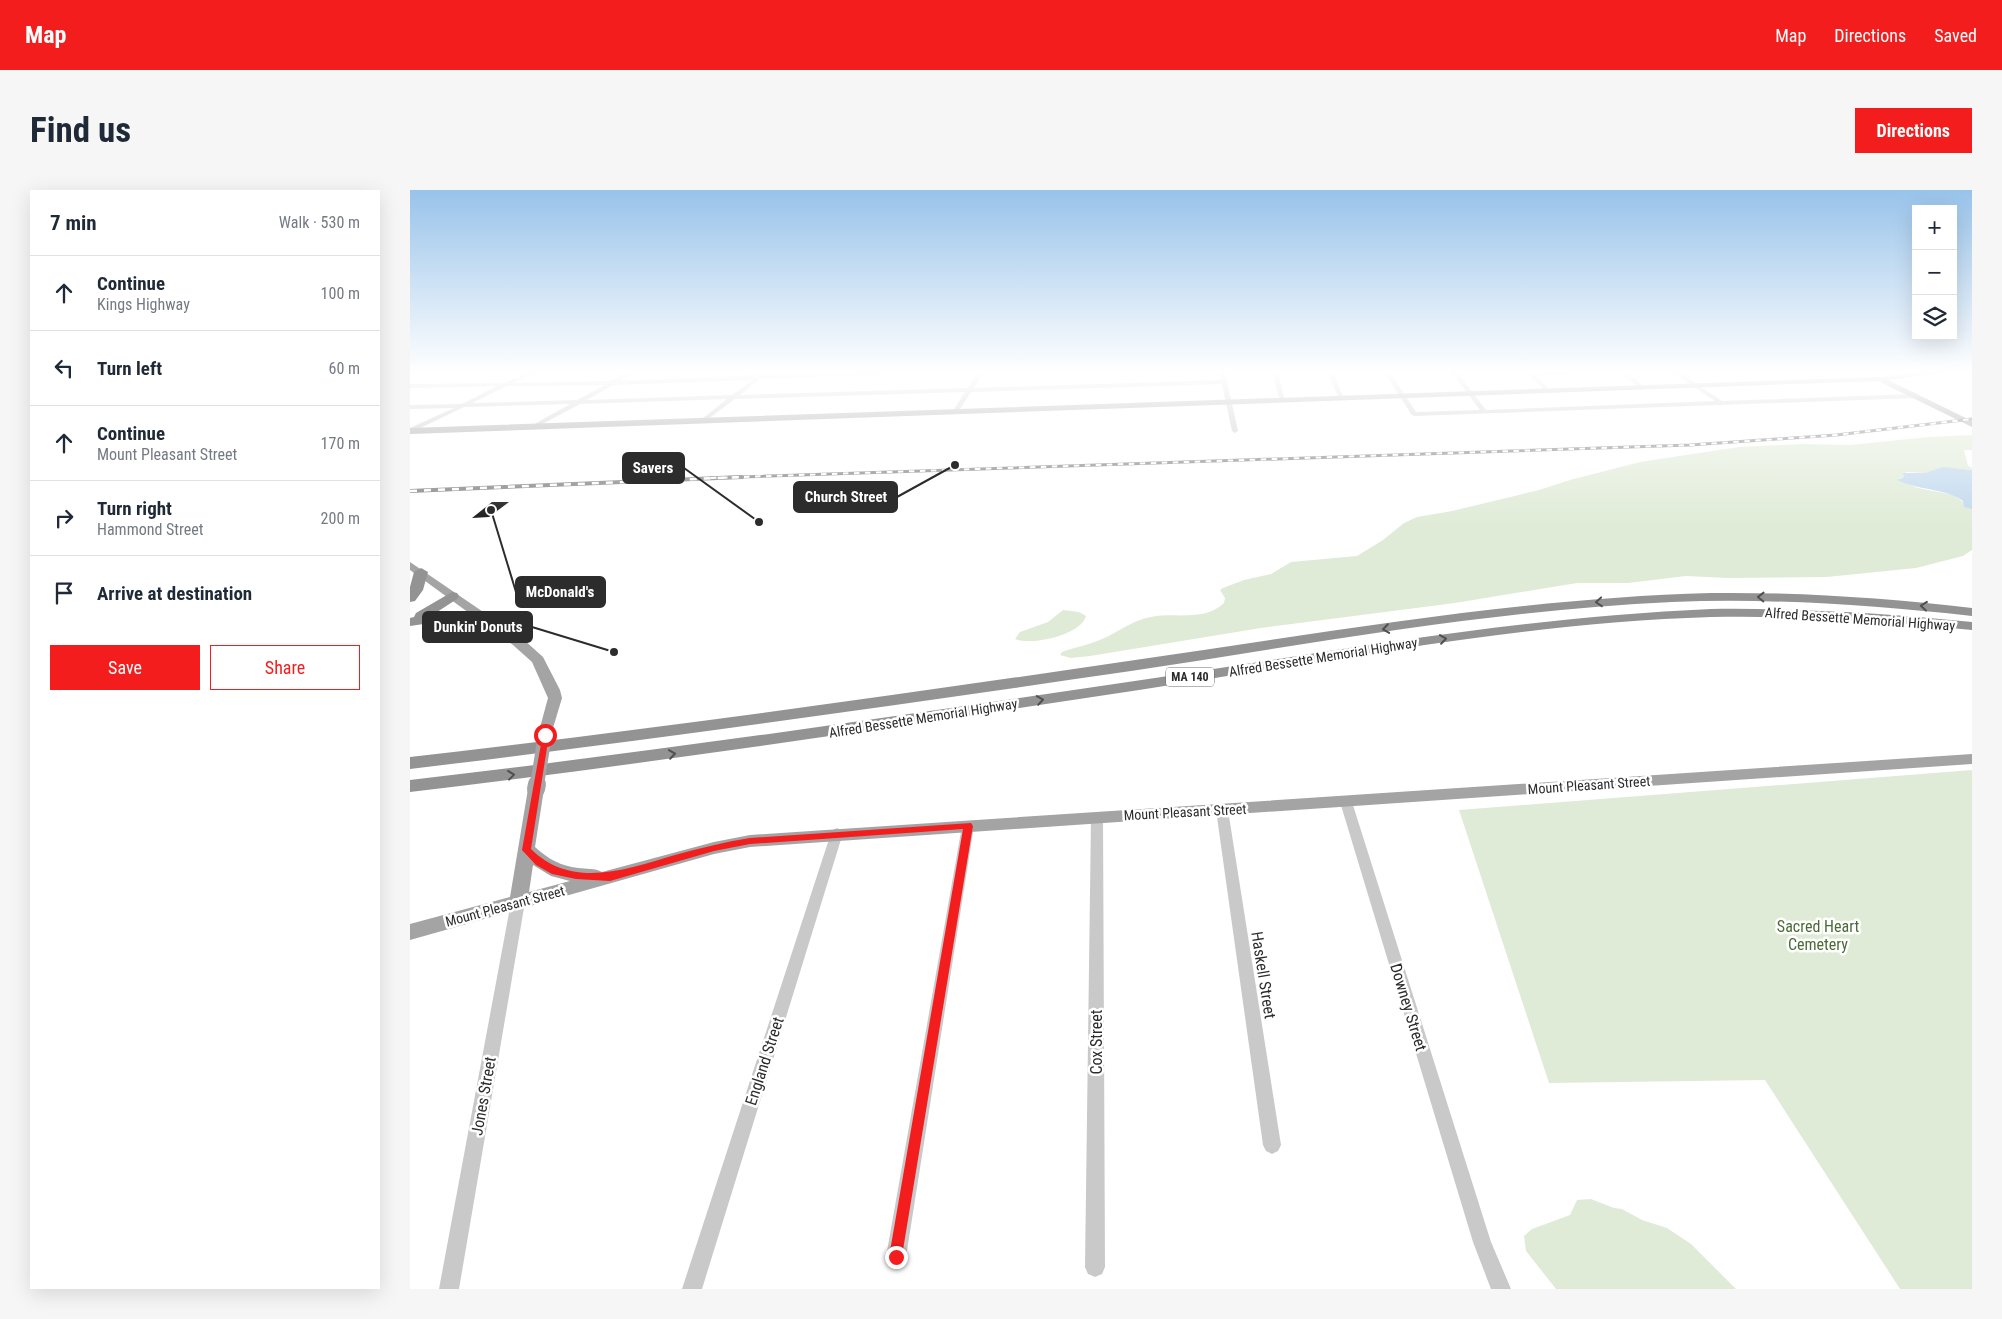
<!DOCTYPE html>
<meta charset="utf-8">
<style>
body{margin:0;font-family:"Roboto Condensed",sans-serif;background:#f6f6f7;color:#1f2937}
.controls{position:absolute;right:15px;top:15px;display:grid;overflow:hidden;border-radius:0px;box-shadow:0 5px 20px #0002}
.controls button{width:45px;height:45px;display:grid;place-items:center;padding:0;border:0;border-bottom:1px solid #e0e1e3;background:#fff;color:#1f2937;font:25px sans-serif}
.stop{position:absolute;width:15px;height:15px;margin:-11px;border:4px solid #f31d1d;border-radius:50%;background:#fff}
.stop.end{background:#f31d1d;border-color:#fff;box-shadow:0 1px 5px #0008}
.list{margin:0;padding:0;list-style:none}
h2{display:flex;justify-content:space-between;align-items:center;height:65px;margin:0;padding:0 20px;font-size:21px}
h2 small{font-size:16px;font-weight:400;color:#747a83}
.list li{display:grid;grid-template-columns:32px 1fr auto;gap:15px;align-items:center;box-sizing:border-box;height:75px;padding:0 20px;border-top:1px solid #e0e1e3}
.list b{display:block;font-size:19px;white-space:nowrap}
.list p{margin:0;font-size:16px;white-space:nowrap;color:#747a83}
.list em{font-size:16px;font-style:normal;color:#747a83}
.actions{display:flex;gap:10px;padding:15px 20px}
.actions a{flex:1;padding:11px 0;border:1px solid #f31d1d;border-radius:0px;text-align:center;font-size:18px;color:#f31d1d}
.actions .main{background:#f31d1d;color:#fff}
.icon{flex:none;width:28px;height:28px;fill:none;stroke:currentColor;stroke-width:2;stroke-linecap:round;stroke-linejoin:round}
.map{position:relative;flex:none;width:1562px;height:1099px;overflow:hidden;border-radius:0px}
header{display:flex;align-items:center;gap:30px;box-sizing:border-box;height:70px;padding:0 25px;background:#f31d1d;color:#fff}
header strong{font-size:24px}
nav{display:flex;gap:28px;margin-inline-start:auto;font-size:18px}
.intro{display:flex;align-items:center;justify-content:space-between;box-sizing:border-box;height:120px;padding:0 30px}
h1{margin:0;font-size:35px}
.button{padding:12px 22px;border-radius:0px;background:#f31d1d;color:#fff;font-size:18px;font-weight:700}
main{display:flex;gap:30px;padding:0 30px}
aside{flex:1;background:#fff;border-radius:0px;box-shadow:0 5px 20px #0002}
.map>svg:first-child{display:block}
.green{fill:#e0ebd7}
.water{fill:#c1d9ed}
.building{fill:#131313}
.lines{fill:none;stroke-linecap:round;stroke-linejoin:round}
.minor{fill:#c9c9c9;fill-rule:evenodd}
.major{fill:#a4a4a4;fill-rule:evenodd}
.highway{fill:#939393;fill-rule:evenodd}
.rail-far1-casing{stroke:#818181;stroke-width:3}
.rail-casing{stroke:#818181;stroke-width:4}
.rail-far1{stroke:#fff;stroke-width:2;stroke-dasharray:5.5;stroke-linecap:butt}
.rail{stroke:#fff;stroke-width:2.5;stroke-dasharray:7;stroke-linecap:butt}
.major-bridge-far1{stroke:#a4a4a4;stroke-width:14}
.major-bridge{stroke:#a4a4a4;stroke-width:18}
.oneway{stroke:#505050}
.route{fill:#f31d1d}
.labels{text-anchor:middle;stroke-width:5;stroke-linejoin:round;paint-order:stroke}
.shield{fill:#fff;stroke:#6b6b6b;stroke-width:1}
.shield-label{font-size:12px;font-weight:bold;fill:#2c2c2c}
.street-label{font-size:14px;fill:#2c2c2c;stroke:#fff}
.near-park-label{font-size:16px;fill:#4b6a36;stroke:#fff}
.near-street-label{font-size:16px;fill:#2c2c2c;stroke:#fff}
.leader{fill:none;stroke:#2c2c2c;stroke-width:2}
.callout-dot{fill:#2c2c2c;stroke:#fff;stroke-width:2}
.callout{fill:#2c2c2c;stroke:#2c2c2c;stroke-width:2}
.callout-label{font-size:15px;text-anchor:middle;font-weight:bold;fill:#fff}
</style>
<header>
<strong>Map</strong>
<nav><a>Map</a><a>Directions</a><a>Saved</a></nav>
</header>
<div class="intro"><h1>Find us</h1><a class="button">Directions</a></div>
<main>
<aside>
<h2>7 min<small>Walk · 530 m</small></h2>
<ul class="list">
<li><svg class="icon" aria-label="ahead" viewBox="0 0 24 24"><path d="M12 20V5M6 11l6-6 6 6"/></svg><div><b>Continue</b><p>Kings Highway</p></div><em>100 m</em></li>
<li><svg class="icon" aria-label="left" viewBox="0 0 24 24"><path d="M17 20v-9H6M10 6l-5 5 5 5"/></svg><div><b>Turn left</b></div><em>60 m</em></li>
<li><svg class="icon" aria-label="ahead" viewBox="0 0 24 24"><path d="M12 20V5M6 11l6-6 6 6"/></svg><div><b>Continue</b><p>Mount Pleasant Street</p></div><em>170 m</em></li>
<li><svg class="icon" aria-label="right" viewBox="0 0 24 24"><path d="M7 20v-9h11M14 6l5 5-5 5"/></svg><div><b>Turn right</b><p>Hammond Street</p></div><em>200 m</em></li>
<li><svg class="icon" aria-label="arrive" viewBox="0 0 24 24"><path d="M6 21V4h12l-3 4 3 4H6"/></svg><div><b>Arrive at destination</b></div></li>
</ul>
<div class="actions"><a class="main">Save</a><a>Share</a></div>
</aside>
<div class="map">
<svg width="1562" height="1099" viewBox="0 0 1562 1099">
<rect width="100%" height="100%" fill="#fff"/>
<!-- green -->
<path class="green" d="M1562,245V260H1554L1558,276L1562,278V280L1542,278L1515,283L1496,282L1494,287L1488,289L1508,298L1544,305L1562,319V360L1553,366L1506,378L1417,387L1317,388L1276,386L1218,393H1167L1045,413L851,438L680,466L661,468L650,465L652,462C665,457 679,455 692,449C709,442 722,430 741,427C764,422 795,432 814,413L815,408L810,400L813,398L834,390L861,384L881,372L947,366L973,350L994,333L1007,327L1042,321L1129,300L1160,290L1230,272L1329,257L1393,254L1439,255L1519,247Z
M653,420L669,422L676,426C671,445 622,456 605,449L610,442L638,432Z
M1562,580V1099H1490L1355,890L1139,893L1049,620Z
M1181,1009L1204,1018L1212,1019L1232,1030L1257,1038L1281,1054L1326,1099H1146L1116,1061L1114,1046L1122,1039L1160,1025L1167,1010Z"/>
<!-- water -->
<path class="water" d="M1533,277L1562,280V319L1554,317L1553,311C1538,299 1507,300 1487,290L1494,287L1493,283H1515Z"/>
<!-- building -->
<path class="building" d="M82,312H99L79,327L62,328Z"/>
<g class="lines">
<!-- minor -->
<path class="minor" d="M117,182H125L104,193L201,191L217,182H225L210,191L350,185L516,182L350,189L330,205L558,198L568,182H574L564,198L811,190L809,182H815L828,241L825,243L822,241L812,194L561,202L548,222L546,223L543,221L555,202L325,209L294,232L291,230L292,229L317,209L170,214L123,239L120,237L121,236L160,214L54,217L0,243V238L44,218L0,219V215L52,214L87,196L0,198V194L95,193ZM343,190L322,205L177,210L203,195ZM195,195L167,210L62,213L97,196Z
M862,182H868L875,211L870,210Z
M917,182H923L934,209L929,208Z
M974,182H980L1006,222L1070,220L1041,182H1047L1076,220L1305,211L1262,182H1269L1312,211L1505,204L1508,206L1505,208L1004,226L1001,224Z
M1116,182H1185L1126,186L1140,200L1137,202Z
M1209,182H1216L1235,197L1230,198Z
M936,608L940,609L942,612L1081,1052L1101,1099H1081L1063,1052L930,612L932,609Z
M812,616L816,617L818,620L871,955L868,961L862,964L856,961L853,955L806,620L808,617Z
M687,622L691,624L693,627L695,1077L692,1084L685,1087L678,1084L675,1077L681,627L683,624Z
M558,631L562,633L564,636L496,1067L493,1074L486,1077L479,1074L476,1067L552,636L554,633Z
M427,638L431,640L433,643L292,1099H272L421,643L423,640Z
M108,707L113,708L115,712L49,1099H29L101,712L103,708Z"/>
<!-- major -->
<path class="major" d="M1511,182H1540L1478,190L1562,231V237L1468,191L0,244V238L1470,187Z
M0,372L113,449L133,467L150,500L152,508L140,548H130L128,545L138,508L122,472L103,455L0,380Z
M1562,564V574L340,657L304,664L0,750V734L100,707L118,599L120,595L126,593L132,595L134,599L125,657C138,669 151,676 168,678C176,679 185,678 192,682L304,652L340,645ZM123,675L141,686L160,691L119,702Z"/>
<!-- highway -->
<path class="highway" d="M11,378L18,382L13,400L5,411L0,412V397L4,382Z
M42,402L47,403L49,406L47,409L24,424L41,422L77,425L82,426L84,429L82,432L77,433L41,430L0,436V428L4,427L6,423Z
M1301,403C1389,402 1475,408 1562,418V426C1462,415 1362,408 1262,412C1081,420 900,454 721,481C481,516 241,550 0,579V567C245,539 488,505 732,469C921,442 1110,408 1301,403Z
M1301,419C1388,418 1475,423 1562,432V440C1475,432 1388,425 1301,427C1109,433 919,471 729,500C486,537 244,573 0,602V590C249,561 497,525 745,488C930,460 1114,427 1301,419Z"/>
<!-- rail-far1 casing -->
<g class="rail-far1-casing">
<path id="rail-far1" d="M301,288L1280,255L1426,245L1562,229"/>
</g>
<!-- rail casing -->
<g class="rail-casing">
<path id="rail" d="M0,301L332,287"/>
</g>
<!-- rail-far1 -->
<use href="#rail-far1" class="rail-far1"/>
<!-- rail -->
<use href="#rail" class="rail"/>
<!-- major-bridge-far1 -->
<path class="major-bridge-far1" d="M127,595L135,545"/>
<!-- major-bridge -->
<path class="major-bridge" d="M126,599L127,594"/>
</g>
<!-- one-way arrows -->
<defs><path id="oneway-chevron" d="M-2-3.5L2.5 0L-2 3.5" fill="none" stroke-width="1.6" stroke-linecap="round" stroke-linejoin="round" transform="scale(1.25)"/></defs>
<g class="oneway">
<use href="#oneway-chevron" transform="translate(1351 407) rotate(-179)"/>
<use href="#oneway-chevron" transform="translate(1189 412) rotate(175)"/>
<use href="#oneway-chevron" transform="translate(1514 416) rotate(-174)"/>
<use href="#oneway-chevron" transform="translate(976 439) rotate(171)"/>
<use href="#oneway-chevron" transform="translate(1033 449) rotate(-8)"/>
<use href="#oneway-chevron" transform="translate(630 510) rotate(-9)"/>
<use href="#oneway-chevron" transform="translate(262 564) rotate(-8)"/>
<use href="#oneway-chevron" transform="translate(101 585) rotate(-7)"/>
</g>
<!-- sky -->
<linearGradient id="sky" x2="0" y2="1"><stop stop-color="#98c3ea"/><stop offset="0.54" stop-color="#fff"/><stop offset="1" stop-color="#fff" stop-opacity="0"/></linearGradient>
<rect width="1562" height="336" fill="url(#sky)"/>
<!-- route -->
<path class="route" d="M133,543L139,545L121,659C162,700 217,679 265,665C290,658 315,652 340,648L561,633L563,636L491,1072L486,1074L481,1072L479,1067L553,639L340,654L304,661L200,691L166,689L142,684L126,675L112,660Z"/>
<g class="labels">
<!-- shield labels -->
<rect class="shield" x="756" y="477.5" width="48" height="19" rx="4"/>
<g class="shield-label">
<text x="780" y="491">MA 140</text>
</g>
<!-- street labels -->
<g class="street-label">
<text transform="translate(1450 429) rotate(4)" y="5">Alfred Bessette Memorial Highway</text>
<text transform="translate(913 467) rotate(-9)" y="5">Alfred Bessette Memorial Highway</text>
<text transform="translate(513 528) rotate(-9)" y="5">Alfred Bessette Memorial Highway</text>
<text transform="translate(1179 595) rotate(-4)" y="5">Mount Pleasant Street</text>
<text transform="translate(775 622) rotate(-3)" y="5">Mount Pleasant Street</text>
<text transform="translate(95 716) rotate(-15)" y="5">Mount Pleasant Street</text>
</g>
<!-- near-park labels -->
<g class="near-park-label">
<text x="1408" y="742">Sacred Heart<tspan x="1408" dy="18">Cemetery</tspan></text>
</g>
<!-- near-street labels -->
<g class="near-street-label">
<text transform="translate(854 785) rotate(81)" y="6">Haskell Street</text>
<text transform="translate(999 817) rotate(73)" y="6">Downey Street</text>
<text transform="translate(686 852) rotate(-90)" y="6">Cox Street</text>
<text transform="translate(354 871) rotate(-72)" y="6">England Street</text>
<text transform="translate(73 906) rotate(-80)" y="6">Jones Street</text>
</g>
</g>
<!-- callouts -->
<path class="leader" d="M349 332L274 278M545 275L487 307M81 320L106 402M204 462L122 437"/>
<g class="callout-dot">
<circle cx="349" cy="332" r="5"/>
<circle cx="545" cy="275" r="5"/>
<circle cx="81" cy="320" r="5"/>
<circle cx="204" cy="462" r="5"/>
</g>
<g class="callout">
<rect x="213" y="263" width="61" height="30" rx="5"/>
<rect x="384" y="292" width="103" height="30" rx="5"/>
<rect x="106" y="387" width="89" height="30" rx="5"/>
<rect x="13" y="422" width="109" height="30" rx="5"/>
</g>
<g class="callout-label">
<text x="243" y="283">Savers</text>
<text x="436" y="312">Church Street</text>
<text x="150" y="407">McDonald's</text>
<text x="68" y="442">Dunkin' Donuts</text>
</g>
</svg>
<div class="controls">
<button>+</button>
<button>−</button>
<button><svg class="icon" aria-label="layers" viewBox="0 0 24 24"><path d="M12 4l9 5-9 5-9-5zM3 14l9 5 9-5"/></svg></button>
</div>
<div class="stop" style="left:135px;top:545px"></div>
<div class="stop end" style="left:486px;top:1067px"></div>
</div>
</main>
